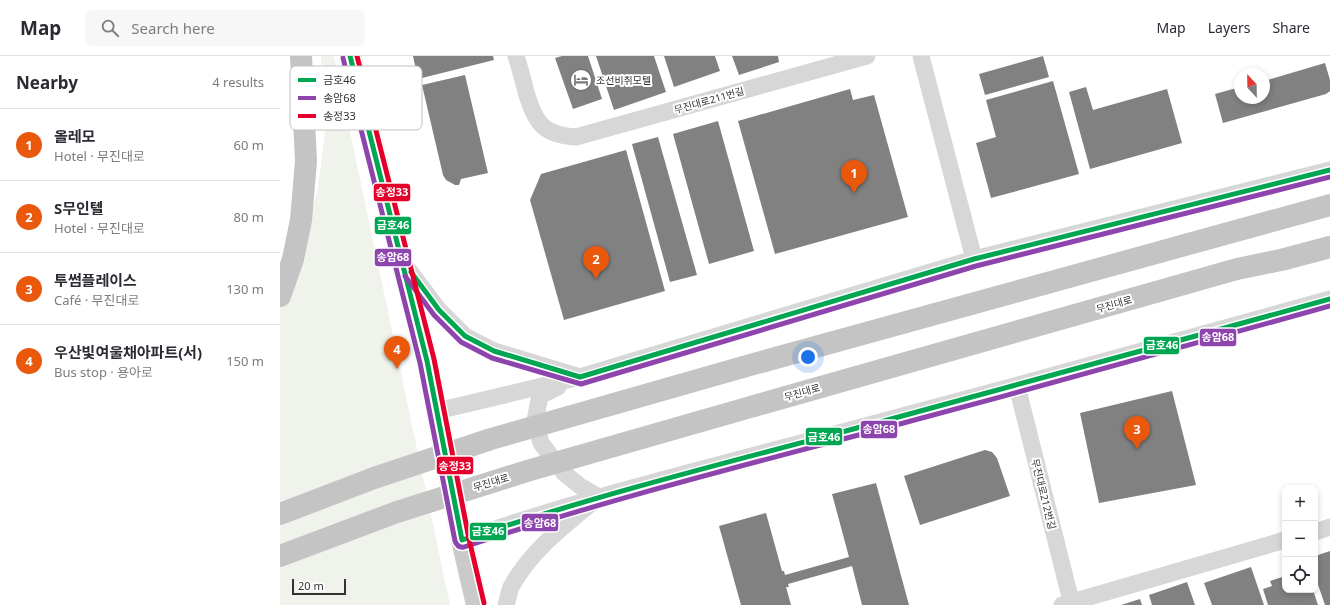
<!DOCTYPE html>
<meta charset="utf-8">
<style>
body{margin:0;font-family:"Noto Sans","Noto Sans KR",sans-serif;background:#f7f7f7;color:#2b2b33}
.controls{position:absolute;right:12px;bottom:12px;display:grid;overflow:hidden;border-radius:8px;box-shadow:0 2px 6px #0003}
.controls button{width:36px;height:36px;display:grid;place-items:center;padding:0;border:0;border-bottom:1px solid #e1e1e2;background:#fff;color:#2b2b33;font:20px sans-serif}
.compass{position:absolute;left:954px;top:12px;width:36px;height:36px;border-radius:50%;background:#fff;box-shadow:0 2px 6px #0003;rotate:338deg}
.scale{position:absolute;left:12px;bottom:10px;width:54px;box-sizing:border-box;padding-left:4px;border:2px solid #333;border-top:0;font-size:11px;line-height:14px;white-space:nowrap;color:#333;-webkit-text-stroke:3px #fff;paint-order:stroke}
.you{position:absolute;left:528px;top:301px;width:14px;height:14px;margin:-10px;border:3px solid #fff;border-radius:50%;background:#1a73e8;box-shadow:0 0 0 6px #1a73e833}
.badge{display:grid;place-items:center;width:26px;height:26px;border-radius:50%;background:#ea580c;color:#fff;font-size:13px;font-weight:700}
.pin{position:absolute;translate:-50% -33px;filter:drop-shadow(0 1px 2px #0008)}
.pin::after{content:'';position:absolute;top:21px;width:14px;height:12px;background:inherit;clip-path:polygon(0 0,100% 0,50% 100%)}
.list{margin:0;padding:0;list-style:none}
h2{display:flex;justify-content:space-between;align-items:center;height:52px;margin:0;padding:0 16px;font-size:17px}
h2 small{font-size:13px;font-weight:400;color:#7c7c81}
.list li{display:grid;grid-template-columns:26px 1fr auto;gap:12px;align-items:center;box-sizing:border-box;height:72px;padding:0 16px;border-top:1px solid #e1e1e2}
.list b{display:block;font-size:15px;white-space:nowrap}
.list p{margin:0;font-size:13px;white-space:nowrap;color:#7c7c81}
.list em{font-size:13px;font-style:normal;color:#7c7c81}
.icon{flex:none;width:22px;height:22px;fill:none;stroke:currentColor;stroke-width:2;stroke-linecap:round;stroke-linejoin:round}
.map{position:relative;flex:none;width:1050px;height:549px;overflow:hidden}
header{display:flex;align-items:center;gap:24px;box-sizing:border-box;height:56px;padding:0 20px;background:#fff;border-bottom:1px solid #e1e1e2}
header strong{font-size:19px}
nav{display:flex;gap:22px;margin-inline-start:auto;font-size:14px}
.search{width:280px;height:36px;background:#f7f7f7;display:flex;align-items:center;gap:10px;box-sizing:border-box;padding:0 14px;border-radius:8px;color:#7c7c81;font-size:15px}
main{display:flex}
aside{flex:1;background:#fff}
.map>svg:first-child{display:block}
.green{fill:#f0f3ec}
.building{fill:#818181}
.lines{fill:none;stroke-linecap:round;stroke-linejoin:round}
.minor{stroke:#d7d7d7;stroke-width:17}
.major{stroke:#cacaca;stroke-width:22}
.highway{stroke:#c4c4c4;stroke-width:22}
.highway-bridge{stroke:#c4c4c4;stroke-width:22}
.bus-1-casing{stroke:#fff;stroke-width:8}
.bus-2-casing{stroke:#fff;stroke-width:8}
.bus-3-casing{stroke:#fff;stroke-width:8}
.bus-1{stroke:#00a651;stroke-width:5}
.bus-2{stroke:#8e44ad;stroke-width:5}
.bus-3{stroke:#e4002b;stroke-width:5}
.labels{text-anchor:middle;stroke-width:4;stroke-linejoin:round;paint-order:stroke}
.poi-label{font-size:10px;fill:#333;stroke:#fff;text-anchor:start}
.street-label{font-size:10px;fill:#333;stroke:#fff}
.key{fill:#fff;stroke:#c2c2c2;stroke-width:1}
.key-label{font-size:11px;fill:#333}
.line-badge{stroke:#fff;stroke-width:1.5}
.badge-label{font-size:11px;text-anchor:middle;font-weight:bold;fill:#fff}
</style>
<header>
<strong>Map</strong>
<div class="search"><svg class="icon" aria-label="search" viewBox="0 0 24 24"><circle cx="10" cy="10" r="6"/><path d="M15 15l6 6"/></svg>Search here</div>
<nav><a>Map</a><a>Layers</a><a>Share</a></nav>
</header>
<main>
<aside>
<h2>Nearby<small>4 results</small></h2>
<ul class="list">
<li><span class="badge">1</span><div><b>올레모</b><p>Hotel · 무진대로</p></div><em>60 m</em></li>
<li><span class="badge">2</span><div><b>S무인텔</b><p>Hotel · 무진대로</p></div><em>80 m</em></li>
<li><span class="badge">3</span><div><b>투썸플레이스</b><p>Café · 무진대로</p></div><em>130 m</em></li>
<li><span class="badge">4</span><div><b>우산빛여울채아파트(서)</b><p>Bus stop · 용아로</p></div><em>150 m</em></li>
</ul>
</aside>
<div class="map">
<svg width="1050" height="549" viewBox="0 0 1050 549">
<rect width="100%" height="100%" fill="#fff"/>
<!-- green -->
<path class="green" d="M41,0H54L170,549H0V244L23,192L38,131L45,76Z"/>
<!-- building -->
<path class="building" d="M133,0H213L214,4L138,23Z
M282,0H308L322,43L293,53L275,2Z
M316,0H374L386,36L334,54Z
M384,0H435L440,15L394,31Z
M452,0H498L499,6L459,19Z
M763,0L769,21L705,39L699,18Z
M1045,7L1050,24V35L1046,38L943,67L935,38L960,31V42H984V25Z
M185,19L208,117L181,123L179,129H175L166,124L163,119L142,29Z
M773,25L799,118L711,142L696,87L716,81L706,44Z
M806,31L813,54L887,33L902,87L810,113L789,36Z
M570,33L573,44L594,39L628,161L495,198L458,65Z
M438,65L474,195L429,208L393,78Z
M378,81L417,219L390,226L352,88Z
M346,94L385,235L284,264L250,144L261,118Z
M892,335L916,429L819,447L800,357Z
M705,394L712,396L717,402L730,440L640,469L624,420Z
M596,427L629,549H582L572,510L508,528L509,531H506L511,549H461L439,470L486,457L502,515H504L505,519L569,501L552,438Z
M1050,495V549H1045L1035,520V500Z
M971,511L984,549H932L924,527Z
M1005,520V534H1033L1038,549H988L983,533L992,530L990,525Z
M907,526L915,549H872L869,539Z
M860,543L862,549H841Z"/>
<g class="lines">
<!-- minor -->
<path class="minor" d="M236,0C240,12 243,24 246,36C255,67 263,79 296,81L587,0
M641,0L694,203
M125,209L159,254L185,280L214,295L300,321
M737,330L792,549
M157,355L300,321L694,203L1050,114
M1035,476L1050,471
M182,484C310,440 443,408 574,373C733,331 891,287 1050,243
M226,549C228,543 229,536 231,531C252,493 286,468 319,441L300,430L284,417L261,387L255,364L260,340L278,331
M782,549L1005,484"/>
<!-- major -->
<path class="major" d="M70,0L147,305L182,484L197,549"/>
<!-- highway -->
<path class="highway" d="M0,240L13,203L21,164L26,105L21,0
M463,311L1050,149
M474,350L957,213L1001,204L1050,191"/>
<!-- highway-bridge -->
<path class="highway-bridge" d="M0,458L94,422L211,383L463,311
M0,500L117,456L247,415L474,350"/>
<!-- bus-1 casing -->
<g class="bus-1-casing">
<path id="bus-1" d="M70,0L147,305L182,484C320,438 460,403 600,366C750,326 900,284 1050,243
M131,216L159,254L185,280L214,295L300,321L694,203L1050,114"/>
</g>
<!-- bus-2 casing -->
<g class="bus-2-casing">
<path id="bus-2" d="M63,2L140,307L175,485C177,490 180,492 184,491C322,445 462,410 601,373C751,333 901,292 1050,250
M125,220L154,259L181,286L212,302L301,328L696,210L1050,121"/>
</g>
<!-- bus-3 casing -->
<g class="bus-3-casing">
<path id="bus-3" d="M77,0L154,303L189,483L204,547"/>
</g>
<!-- bus-1 -->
<use href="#bus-1" class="bus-1"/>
<!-- bus-2 -->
<use href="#bus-2" class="bus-2"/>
<!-- bus-3 -->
<use href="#bus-3" class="bus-3"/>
</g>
<!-- icons -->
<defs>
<g id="hotel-ring" transform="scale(1.15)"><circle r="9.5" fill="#fff" stroke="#7a7a7a" stroke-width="1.5"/><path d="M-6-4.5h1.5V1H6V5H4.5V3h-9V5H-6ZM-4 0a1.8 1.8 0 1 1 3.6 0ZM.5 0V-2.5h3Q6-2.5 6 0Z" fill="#7a7a7a"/></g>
</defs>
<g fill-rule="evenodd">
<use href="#hotel-ring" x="301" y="24"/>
</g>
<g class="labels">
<!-- poi labels -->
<g class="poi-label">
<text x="316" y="28">조선비취모텔</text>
</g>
<!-- street labels -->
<g class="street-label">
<text transform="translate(429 44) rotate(-16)" y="4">무진대로211번길</text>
<text transform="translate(834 248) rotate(-16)" y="4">무진대로</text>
<text transform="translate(522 336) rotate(-16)" y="4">무진대로</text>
<text transform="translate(211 426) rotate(-17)" y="4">무진대로</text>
<text transform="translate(764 438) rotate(76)" y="4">무진대로212번길</text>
</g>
</g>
<!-- legend -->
<rect x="10" y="10" width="132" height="64" rx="6" class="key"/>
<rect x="18" y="22" width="18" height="4" fill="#00a651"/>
<rect x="18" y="40" width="18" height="4" fill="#8e44ad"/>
<rect x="18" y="58" width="18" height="4" fill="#e4002b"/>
<g class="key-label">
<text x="43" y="28">금호46</text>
<text x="43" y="46">송암68</text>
<text x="43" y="64">송정33</text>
</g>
<g class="line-badge">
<rect x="93" y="127" width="38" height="19" rx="4" fill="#e4002b"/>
<rect x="94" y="160" width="38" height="19" rx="4" fill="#00a651"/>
<rect x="94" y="192" width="38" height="19" rx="4" fill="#8e44ad"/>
<rect x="919" y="272" width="38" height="19" rx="4" fill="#8e44ad"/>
<rect x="863" y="280" width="37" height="19" rx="4" fill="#00a651"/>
<rect x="580" y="364" width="38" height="19" rx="4" fill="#8e44ad"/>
<rect x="525" y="371" width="38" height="19" rx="4" fill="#00a651"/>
<rect x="156" y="400" width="38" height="19" rx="4" fill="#e4002b"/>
<rect x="241" y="457" width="38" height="19" rx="4" fill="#8e44ad"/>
<rect x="189" y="466" width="38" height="19" rx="4" fill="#00a651"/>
</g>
<g class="badge-label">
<text x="112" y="140">송정33</text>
<text x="113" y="173">금호46</text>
<text x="113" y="205">송암68</text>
<text x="938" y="285">송암68</text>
<text x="882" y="293">금호46</text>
<text x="599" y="377">송암68</text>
<text x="544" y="385">금호46</text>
<text x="175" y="414">송정33</text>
<text x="260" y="471">송암68</text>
<text x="208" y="479">금호46</text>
</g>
</svg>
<div class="controls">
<button>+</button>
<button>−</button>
<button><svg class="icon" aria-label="locate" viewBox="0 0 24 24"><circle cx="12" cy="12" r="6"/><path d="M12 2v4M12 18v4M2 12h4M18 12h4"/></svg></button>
</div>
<svg class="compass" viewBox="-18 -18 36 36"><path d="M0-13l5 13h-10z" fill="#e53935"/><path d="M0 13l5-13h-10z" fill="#7c7c81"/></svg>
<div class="scale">20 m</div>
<div class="you"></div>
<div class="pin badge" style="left:574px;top:137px">1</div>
<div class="pin badge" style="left:316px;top:223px">2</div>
<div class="pin badge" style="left:857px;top:393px">3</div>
<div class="pin badge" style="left:117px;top:313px">4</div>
</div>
</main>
